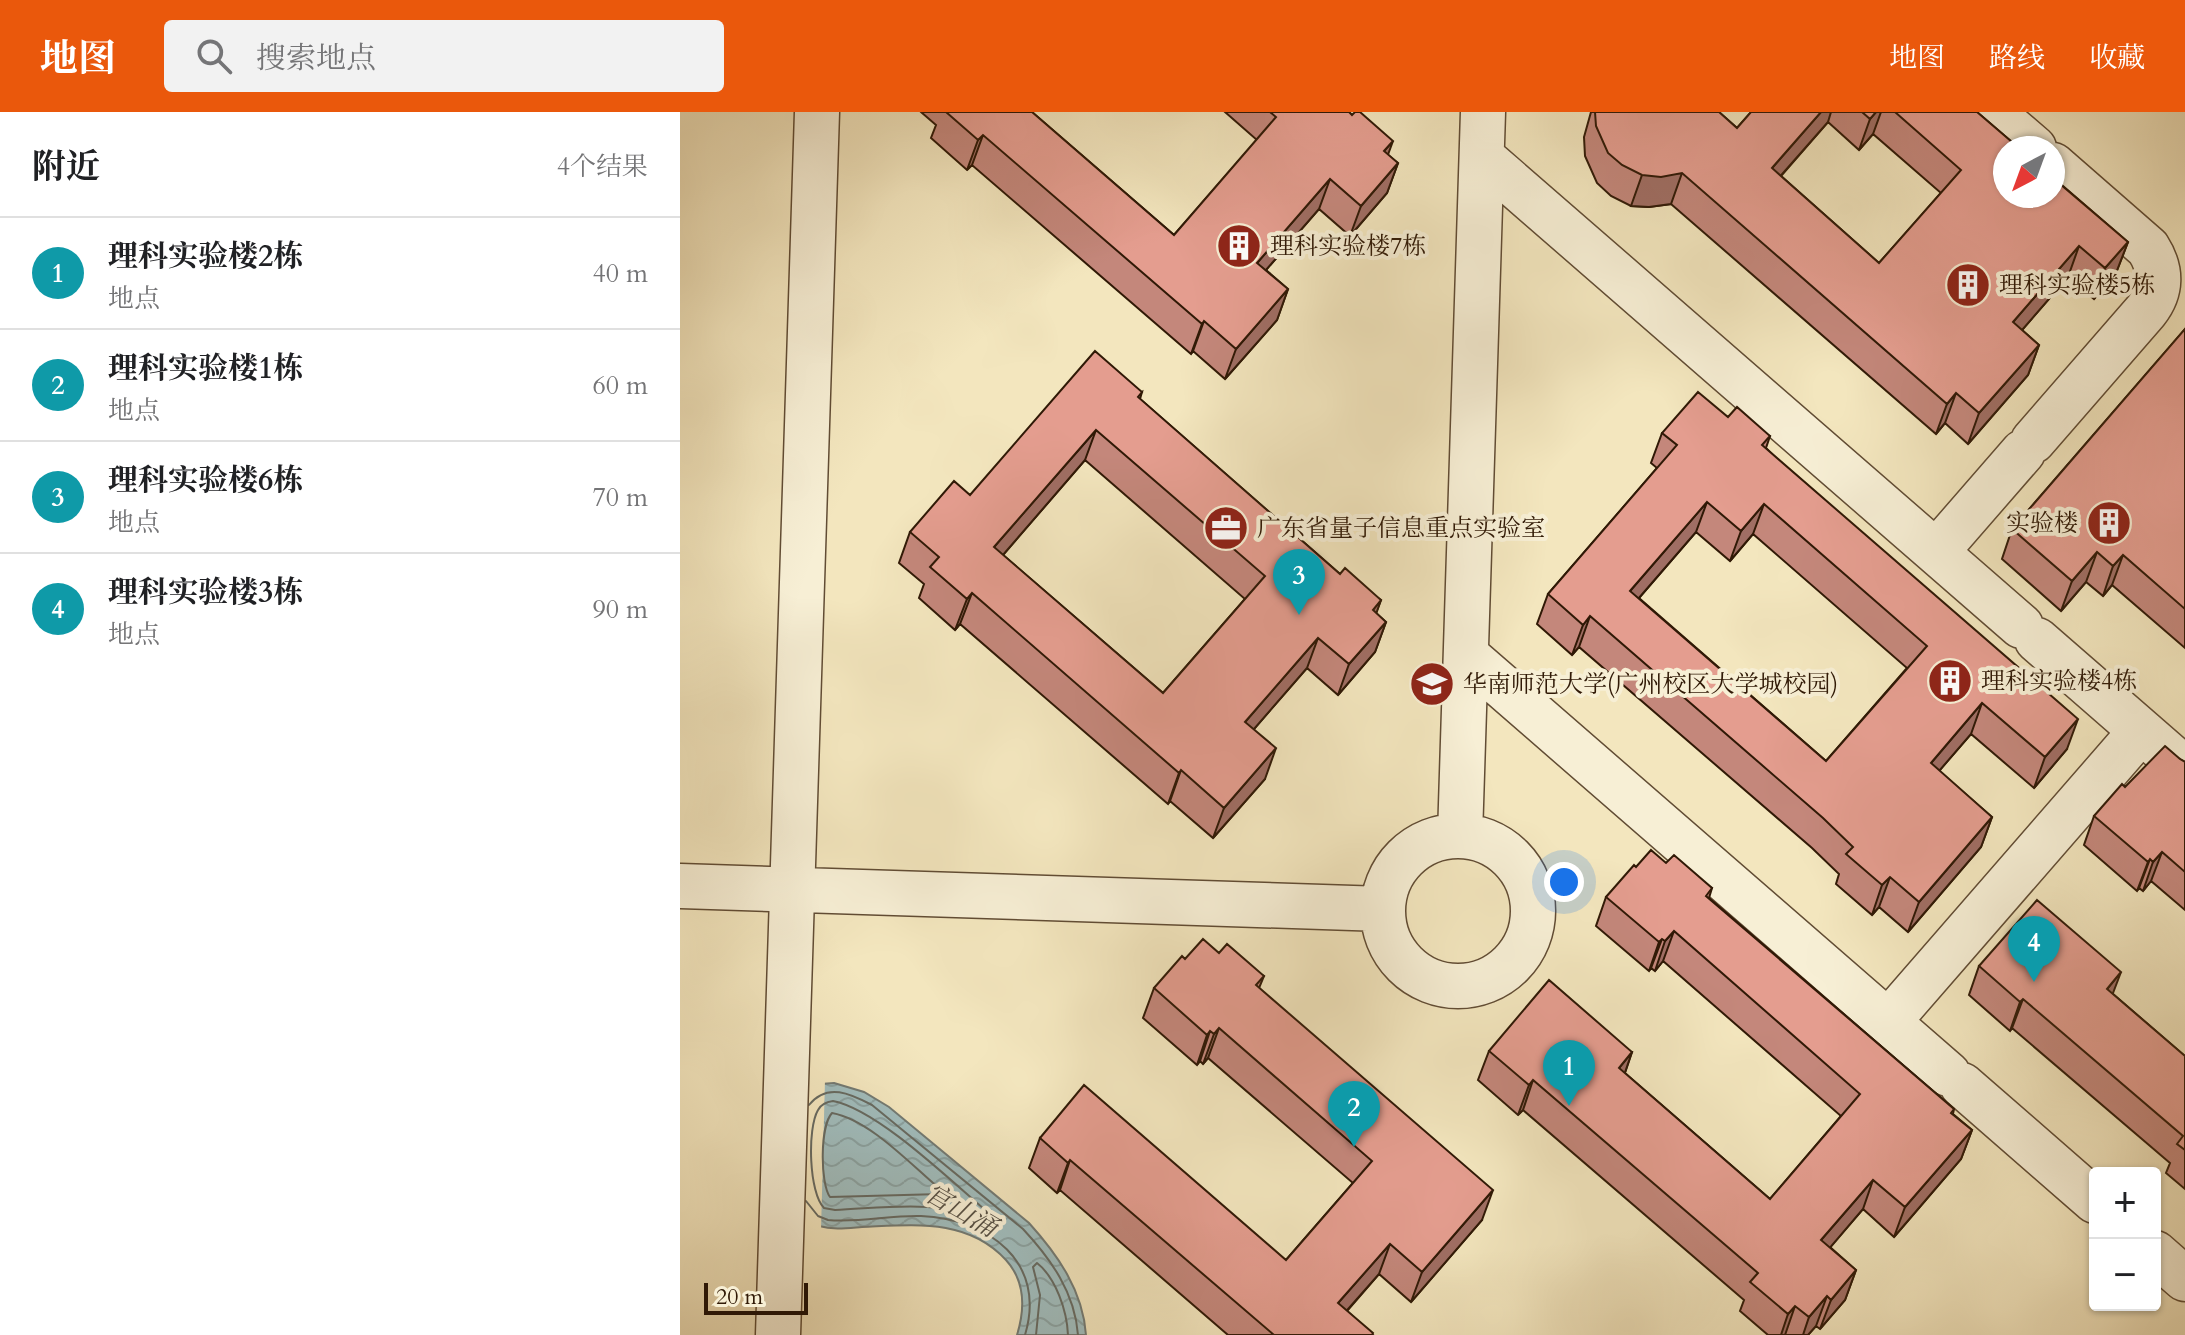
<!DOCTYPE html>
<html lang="zh">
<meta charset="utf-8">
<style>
body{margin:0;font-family:Cardo,"Noto Serif SC",serif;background:#f2f2f2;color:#202124}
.controls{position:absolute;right:24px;bottom:24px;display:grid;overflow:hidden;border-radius:8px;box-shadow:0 2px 6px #0004}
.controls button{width:72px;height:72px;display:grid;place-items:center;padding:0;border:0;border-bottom:2px solid #e0e0e0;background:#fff;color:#202124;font:40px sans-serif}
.compass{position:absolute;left:1313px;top:24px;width:72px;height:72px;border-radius:50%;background:#fff;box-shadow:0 2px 6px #0004;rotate:221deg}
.scale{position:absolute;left:24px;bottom:20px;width:104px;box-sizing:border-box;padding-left:8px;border:4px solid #301906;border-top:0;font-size:22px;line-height:28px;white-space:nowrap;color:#301906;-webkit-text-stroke:6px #f7efd5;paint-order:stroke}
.you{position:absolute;left:884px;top:770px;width:28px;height:28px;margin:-20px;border:6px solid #fff;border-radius:50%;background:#1a73e8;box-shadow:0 0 0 12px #1a73e833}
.badge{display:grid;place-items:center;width:52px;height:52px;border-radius:50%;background:#ea580c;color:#fff;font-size:26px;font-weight:700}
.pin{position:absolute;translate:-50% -66px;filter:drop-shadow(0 2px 4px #0008)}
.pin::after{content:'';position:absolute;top:42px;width:28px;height:24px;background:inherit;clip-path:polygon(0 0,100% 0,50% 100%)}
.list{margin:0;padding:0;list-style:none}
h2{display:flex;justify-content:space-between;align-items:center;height:104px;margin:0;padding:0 32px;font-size:34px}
h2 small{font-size:26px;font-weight:400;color:#757577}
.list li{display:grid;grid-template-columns:52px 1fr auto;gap:24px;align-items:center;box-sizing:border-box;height:112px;padding:0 32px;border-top:2px solid #e0e0e0}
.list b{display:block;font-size:30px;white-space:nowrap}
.list p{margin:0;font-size:26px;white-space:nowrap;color:#757577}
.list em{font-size:26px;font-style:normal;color:#757577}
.icon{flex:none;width:44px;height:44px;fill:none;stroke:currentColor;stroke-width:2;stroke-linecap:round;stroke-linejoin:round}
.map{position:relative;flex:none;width:1505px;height:1223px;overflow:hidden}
header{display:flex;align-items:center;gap:48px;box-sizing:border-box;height:112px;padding:0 40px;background:#ea580c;color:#fff}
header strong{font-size:38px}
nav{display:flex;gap:44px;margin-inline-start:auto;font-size:28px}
.search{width:560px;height:72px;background:#f2f2f2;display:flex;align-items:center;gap:20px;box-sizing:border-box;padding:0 28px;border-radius:8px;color:#757577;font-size:30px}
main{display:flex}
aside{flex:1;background:#fff}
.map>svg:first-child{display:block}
.water{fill:url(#water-waves);stroke:#747b74;stroke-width:2}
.pier{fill:#f3e6be}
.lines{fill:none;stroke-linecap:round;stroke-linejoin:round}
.shore{stroke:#686b62;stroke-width:2}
.minor-casing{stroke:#614c34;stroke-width:47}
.minor{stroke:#f7efd5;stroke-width:44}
.wall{fill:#c4877b;stroke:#301906;stroke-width:2;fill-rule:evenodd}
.shaded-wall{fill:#a06e64;stroke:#301906;stroke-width:2}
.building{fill:#e49d8f;stroke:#301906;stroke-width:2;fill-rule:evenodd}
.labels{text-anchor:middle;stroke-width:8;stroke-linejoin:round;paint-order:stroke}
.poi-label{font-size:24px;fill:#301906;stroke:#f7efd5;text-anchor:start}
.water-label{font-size:26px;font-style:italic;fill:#585246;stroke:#f7efd5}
</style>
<header>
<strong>地图</strong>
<div class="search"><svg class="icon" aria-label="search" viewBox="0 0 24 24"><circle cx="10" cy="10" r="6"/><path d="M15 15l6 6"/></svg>搜索地点</div>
<nav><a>地图</a><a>路线</a><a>收藏</a></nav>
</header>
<main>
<aside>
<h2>附近<small>4个结果</small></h2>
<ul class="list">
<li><span class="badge" style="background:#0f9aa8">1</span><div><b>理科实验楼2栋</b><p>地点</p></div><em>40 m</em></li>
<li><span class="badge" style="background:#0f9aa8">2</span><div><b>理科实验楼1栋</b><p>地点</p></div><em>60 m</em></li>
<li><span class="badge" style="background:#0f9aa8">3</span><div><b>理科实验楼6栋</b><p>地点</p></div><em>70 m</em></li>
<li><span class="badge" style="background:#0f9aa8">4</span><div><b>理科实验楼3栋</b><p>地点</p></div><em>90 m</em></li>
</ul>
</aside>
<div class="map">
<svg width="1505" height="1223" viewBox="0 0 1505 1223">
<defs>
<pattern id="water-waves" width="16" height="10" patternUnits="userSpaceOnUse" patternTransform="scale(2)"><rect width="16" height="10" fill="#a1bdbd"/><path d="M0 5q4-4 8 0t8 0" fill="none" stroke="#8ba2a1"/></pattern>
</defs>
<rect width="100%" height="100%" fill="#f3e6be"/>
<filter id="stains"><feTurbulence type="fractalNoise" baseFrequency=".0025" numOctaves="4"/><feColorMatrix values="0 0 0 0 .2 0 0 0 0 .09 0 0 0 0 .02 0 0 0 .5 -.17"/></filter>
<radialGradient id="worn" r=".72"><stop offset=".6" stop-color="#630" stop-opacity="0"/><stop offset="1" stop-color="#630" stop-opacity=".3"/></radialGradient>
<!-- water -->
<path class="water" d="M154,971L184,980L209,995L349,1111C378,1143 403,1179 406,1223H337C345,1197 345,1169 326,1148C287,1106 234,1113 182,1115C168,1116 153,1118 139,1114L141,972Z"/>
<!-- pier -->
<path class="pier" d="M140,968H145L141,1118L131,1114L122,1105L124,980Z"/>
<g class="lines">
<!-- shore -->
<path class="shore" d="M153,989C199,998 274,1072 312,1104L313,1110L308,1111C261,1086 206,1096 155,1098L144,1096C129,1081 127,1017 138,998C141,992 146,990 153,989Z
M129,993C147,970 171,982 192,993L343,1117C371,1147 395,1181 398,1223
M152,1001C190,1008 230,1052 260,1077L261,1082L150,1085C140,1071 140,1014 152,1001Z
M126,1089L138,1104L148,1108C179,1111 210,1103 241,1104C309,1107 367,1150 345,1223
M356,1223L360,1183L353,1155L357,1151C376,1166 387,1199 388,1223"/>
<!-- minor casing -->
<g class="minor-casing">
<path id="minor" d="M1312,0L1354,36
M802,45L1341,514
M1353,329L1466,199C1482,179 1482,158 1468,136L1373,53
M1256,440L1343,340
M1357,528L1505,657
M786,543L1268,962
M780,724L803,0
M703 799a75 75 0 1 1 150 0a75 75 0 1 1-150 0Z
M0,774L703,797
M1208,910L1461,619
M1282,973L1415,1089
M1475,1141L1505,1167
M98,1223L137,0"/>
</g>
<!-- minor -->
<use href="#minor" class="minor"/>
</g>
<!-- wall -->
<path class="wall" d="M241,0H352L494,123L577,28L545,0H669L708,43L718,51L707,81L670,124L639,97L586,158L608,177L597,208L545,267L513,239L511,242L292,53L287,58L251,26L256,13Z
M911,0H1039L1057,16L1071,0H1297L1448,130L1436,161L1414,187L1388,165L1342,218L1359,233L1348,263L1288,332L1265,311L1256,322L991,92L969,95L951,94L931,84L917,71L905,44L904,25ZM1148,10L1179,38L1193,22L1261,81L1199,151L1101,64Z
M1505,217V536L1432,473L1423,484L1406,470L1381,499L1322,447L1332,417Z
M462,280L460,287L660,462L701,488L696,501L706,510L695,540L658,583L627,556L574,617L585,667L533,726L490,689L488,692L280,512L275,518L239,486L244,472L219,451L230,420ZM405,348L565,487L483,581L323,443Z
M1048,305L1090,324L1086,336L1387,637L1354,676L1291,622L1259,659L1312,705L1301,735L1228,820L1199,795L1192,803L1156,772L1159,762L1132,736L899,535L892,543L857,512L868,482L977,356L971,351L982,321ZM1016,420L1050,449L1073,422L1227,556L1146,649L959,486Z
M1500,647L1505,650V798L1471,769L1463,779L1459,776L1457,779L1404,733L1414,704L1445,675Z
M986,751L1032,776L1029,786L1274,997L1273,1002L1292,1018L1281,1047L1214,1125L1183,1097L1150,1135L1176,1158L1165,1188L1140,1217L1136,1214L1128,1223H1088L1060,1199L1064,1188L843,998L838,1003L798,968L809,939L952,940L945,961L1090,1087L1161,1004L983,849L975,859L971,856L969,859L916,814L926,785L956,755Z
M539,841L584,864L579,876L802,1108L731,1190L699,1162L667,1199L693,1223H548L380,1078L377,1081L349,1056L360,1026L606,1148L673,1071L528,946L523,952L520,949L517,953L463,906L474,876L505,847Z
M1299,854L1433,882L1505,944V1077L1486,1061L1490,1051L1332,916L1330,919L1289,883Z"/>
<!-- shaded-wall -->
<path class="shaded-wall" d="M1141,0H1151L1148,10L1081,86L1092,56Z
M1196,0H1201L1193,22L1179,38L1190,7Z
M303,23L292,53L287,58L298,28Z
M713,29L702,59L704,39Z
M718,51L707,81L670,124L681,94Z
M1002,61L991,92L969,95L951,94L962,63Z
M650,67L639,97L566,181L577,151Z
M1448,130L1436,161L1414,187L1425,156Z
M1399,134L1388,165L1322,241L1333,210Z
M608,177L597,208L545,267L556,237Z
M524,209L513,239L511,242L522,212Z
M1359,233L1348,263L1288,332L1299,301Z
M1276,281L1265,311L1256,322L1267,292Z
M416,318L405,348L303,466L314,435Z
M1027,390L1016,420L939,509L950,479Z
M1084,392L1073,422L1050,449L1061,419Z
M1417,440L1406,470L1381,499L1392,469Z
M1443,443L1432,473L1423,484L1433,454Z
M292,481L280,512L275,518L287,487Z
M701,488L690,519L693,498Z
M910,504L899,535L892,543L903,513Z
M706,510L695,540L658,583L669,552Z
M638,526L627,556L554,640L565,610Z
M1302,591L1291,622L1240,681L1251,651Z
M1398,607L1387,637L1354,676L1365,645Z
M596,636L585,667L533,726L544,696Z
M501,658L490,689L488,692L499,661Z
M1312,705L1301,735L1228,820L1239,790Z
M1482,740L1471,769L1463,779L1473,750Z
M1470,747L1459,776L1457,779L1468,750Z
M1210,765L1199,795L1192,803L1202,773Z
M994,819L983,849L975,859L985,829Z
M982,827L971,856L969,859L979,830Z
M1441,860L1430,889L1427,877Z
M1343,887L1332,916L1330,919L1340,890Z
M539,916L528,946L523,952L534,922Z
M530,919L520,949L517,953L527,923Z
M952,940L942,969L939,956Z
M853,968L843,998L838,1003L849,973Z
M1292,1018L1281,1047L1214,1125L1225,1095Z
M390,1048L380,1078L377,1081L388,1051Z
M1193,1068L1183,1097L1131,1158L1141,1128Z
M813,1078L802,1108L731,1190L742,1160Z
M710,1132L699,1162L647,1221L658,1191Z
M1176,1158L1165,1188L1140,1217L1151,1188Z
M1147,1184L1136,1214L1128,1223H1123L1129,1205Z
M1115,1194L1105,1223H1101L1108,1202Z"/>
<!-- building -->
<path class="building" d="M266,0H352L494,123L596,5L590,0H669L672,3L675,0H680L713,29L704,39L718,51L681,94L650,67L577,151L608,177L556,237L524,209L522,212L303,23L298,28Z
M915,0H1039L1057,16L1071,0H1141L1092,56L1199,151L1281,58L1215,0H1297L1339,36H1325V84H1373V66L1448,130L1425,156L1399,134L1333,210L1359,233L1299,301L1276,281L1267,292L1002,61L981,65L962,63L942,53L928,41L916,14Z
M1182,0H1196L1190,7Z
M1505,217V497L1443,443L1433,454L1417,440L1392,469L1332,417Z
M415,239L462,280L458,285L660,462L665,456L701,488L693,498L706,510L669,552L638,526L565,610L596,636L544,696L501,658L499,661L292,481L287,487L250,455L259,445L230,420L274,369L290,383ZM416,318L585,464L483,581L314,435Z
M1018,280L1048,305L1057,295L1090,324L1082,333L1398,607L1365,645L1302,591L1251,651L1312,705L1239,790L1210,765L1202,773L1166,742L1173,735L1143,706L910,504L903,513L868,482L997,333L982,321ZM1027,390L1061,419L1084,392L1247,534L1146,649L950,479Z
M1485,634L1500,647L1505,650V760L1482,740L1473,750L1470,747L1468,750L1414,704L1442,672L1445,675Z
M971,738L986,751L994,743L1032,776L1026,784L1274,997L1271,1001L1292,1018L1225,1095L1193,1068L1141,1128L1176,1158L1151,1188L1147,1184L1129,1205L1115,1194L1108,1202L1070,1170L1078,1161L853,968L849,973L809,939L869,868L952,940L939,956L1090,1087L1180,982L994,819L985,829L982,827L979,830L926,785L954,753L956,755Z
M1357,788L1441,860L1427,877L1505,944V1038L1497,1032L1503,1024L1343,887L1340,890L1299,854Z
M523,827L539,841L547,832L584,864L576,873L813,1078L742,1160L710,1132L658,1191L693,1221L692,1223H594L390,1048L388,1051L360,1026L404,973L606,1148L692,1049L539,916L534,922L530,919L527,923L474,876L502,844L505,847Z"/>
<!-- icons -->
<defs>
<g id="building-disc" transform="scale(2.3)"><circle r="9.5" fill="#8f2418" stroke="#f7efd5"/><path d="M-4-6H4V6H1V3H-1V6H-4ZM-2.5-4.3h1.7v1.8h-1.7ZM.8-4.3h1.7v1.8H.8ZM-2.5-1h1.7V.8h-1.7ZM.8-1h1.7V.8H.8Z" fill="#fff"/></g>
<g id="office-disc" transform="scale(2.3)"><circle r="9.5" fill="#8f2418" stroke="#f7efd5"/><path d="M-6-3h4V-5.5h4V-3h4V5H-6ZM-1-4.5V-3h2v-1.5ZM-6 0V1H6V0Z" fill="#fff"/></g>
<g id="university-disc" transform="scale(2.3)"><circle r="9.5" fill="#8f2418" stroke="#f7efd5"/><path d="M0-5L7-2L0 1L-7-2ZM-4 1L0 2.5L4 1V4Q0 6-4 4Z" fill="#fff"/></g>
</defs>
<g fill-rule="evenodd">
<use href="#building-disc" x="559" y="134"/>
<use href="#building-disc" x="1288" y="173"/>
<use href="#building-disc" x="1429" y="411"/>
<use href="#office-disc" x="546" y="416"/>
<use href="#building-disc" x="1270" y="569"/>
<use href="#university-disc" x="752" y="572"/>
</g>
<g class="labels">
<!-- poi labels -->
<g class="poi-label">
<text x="590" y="142">理科实验楼7栋</text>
<text x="1319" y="181">理科实验楼5栋</text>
<text x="1398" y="419" text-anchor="end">实验楼</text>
<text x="577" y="424">广东省量子信息重点实验室</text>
<text x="1301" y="577">理科实验楼4栋</text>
<text x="783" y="580">华南师范大学(广州校区大学城校园)</text>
</g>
<!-- water labels -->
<g class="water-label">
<text transform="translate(281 1098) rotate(30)" y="9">官山涌</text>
</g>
</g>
<rect width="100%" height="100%" filter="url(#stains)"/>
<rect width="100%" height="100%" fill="url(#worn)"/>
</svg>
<div class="controls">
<button>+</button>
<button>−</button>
</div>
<svg class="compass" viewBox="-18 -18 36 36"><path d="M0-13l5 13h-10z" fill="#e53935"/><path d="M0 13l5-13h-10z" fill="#757577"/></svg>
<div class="scale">20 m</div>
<div class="you"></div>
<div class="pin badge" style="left:889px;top:994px;background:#0f9aa8">1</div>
<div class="pin badge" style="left:674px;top:1035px;background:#0f9aa8">2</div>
<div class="pin badge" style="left:619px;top:503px;background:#0f9aa8">3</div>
<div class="pin badge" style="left:1354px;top:870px;background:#0f9aa8">4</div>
</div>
</main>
